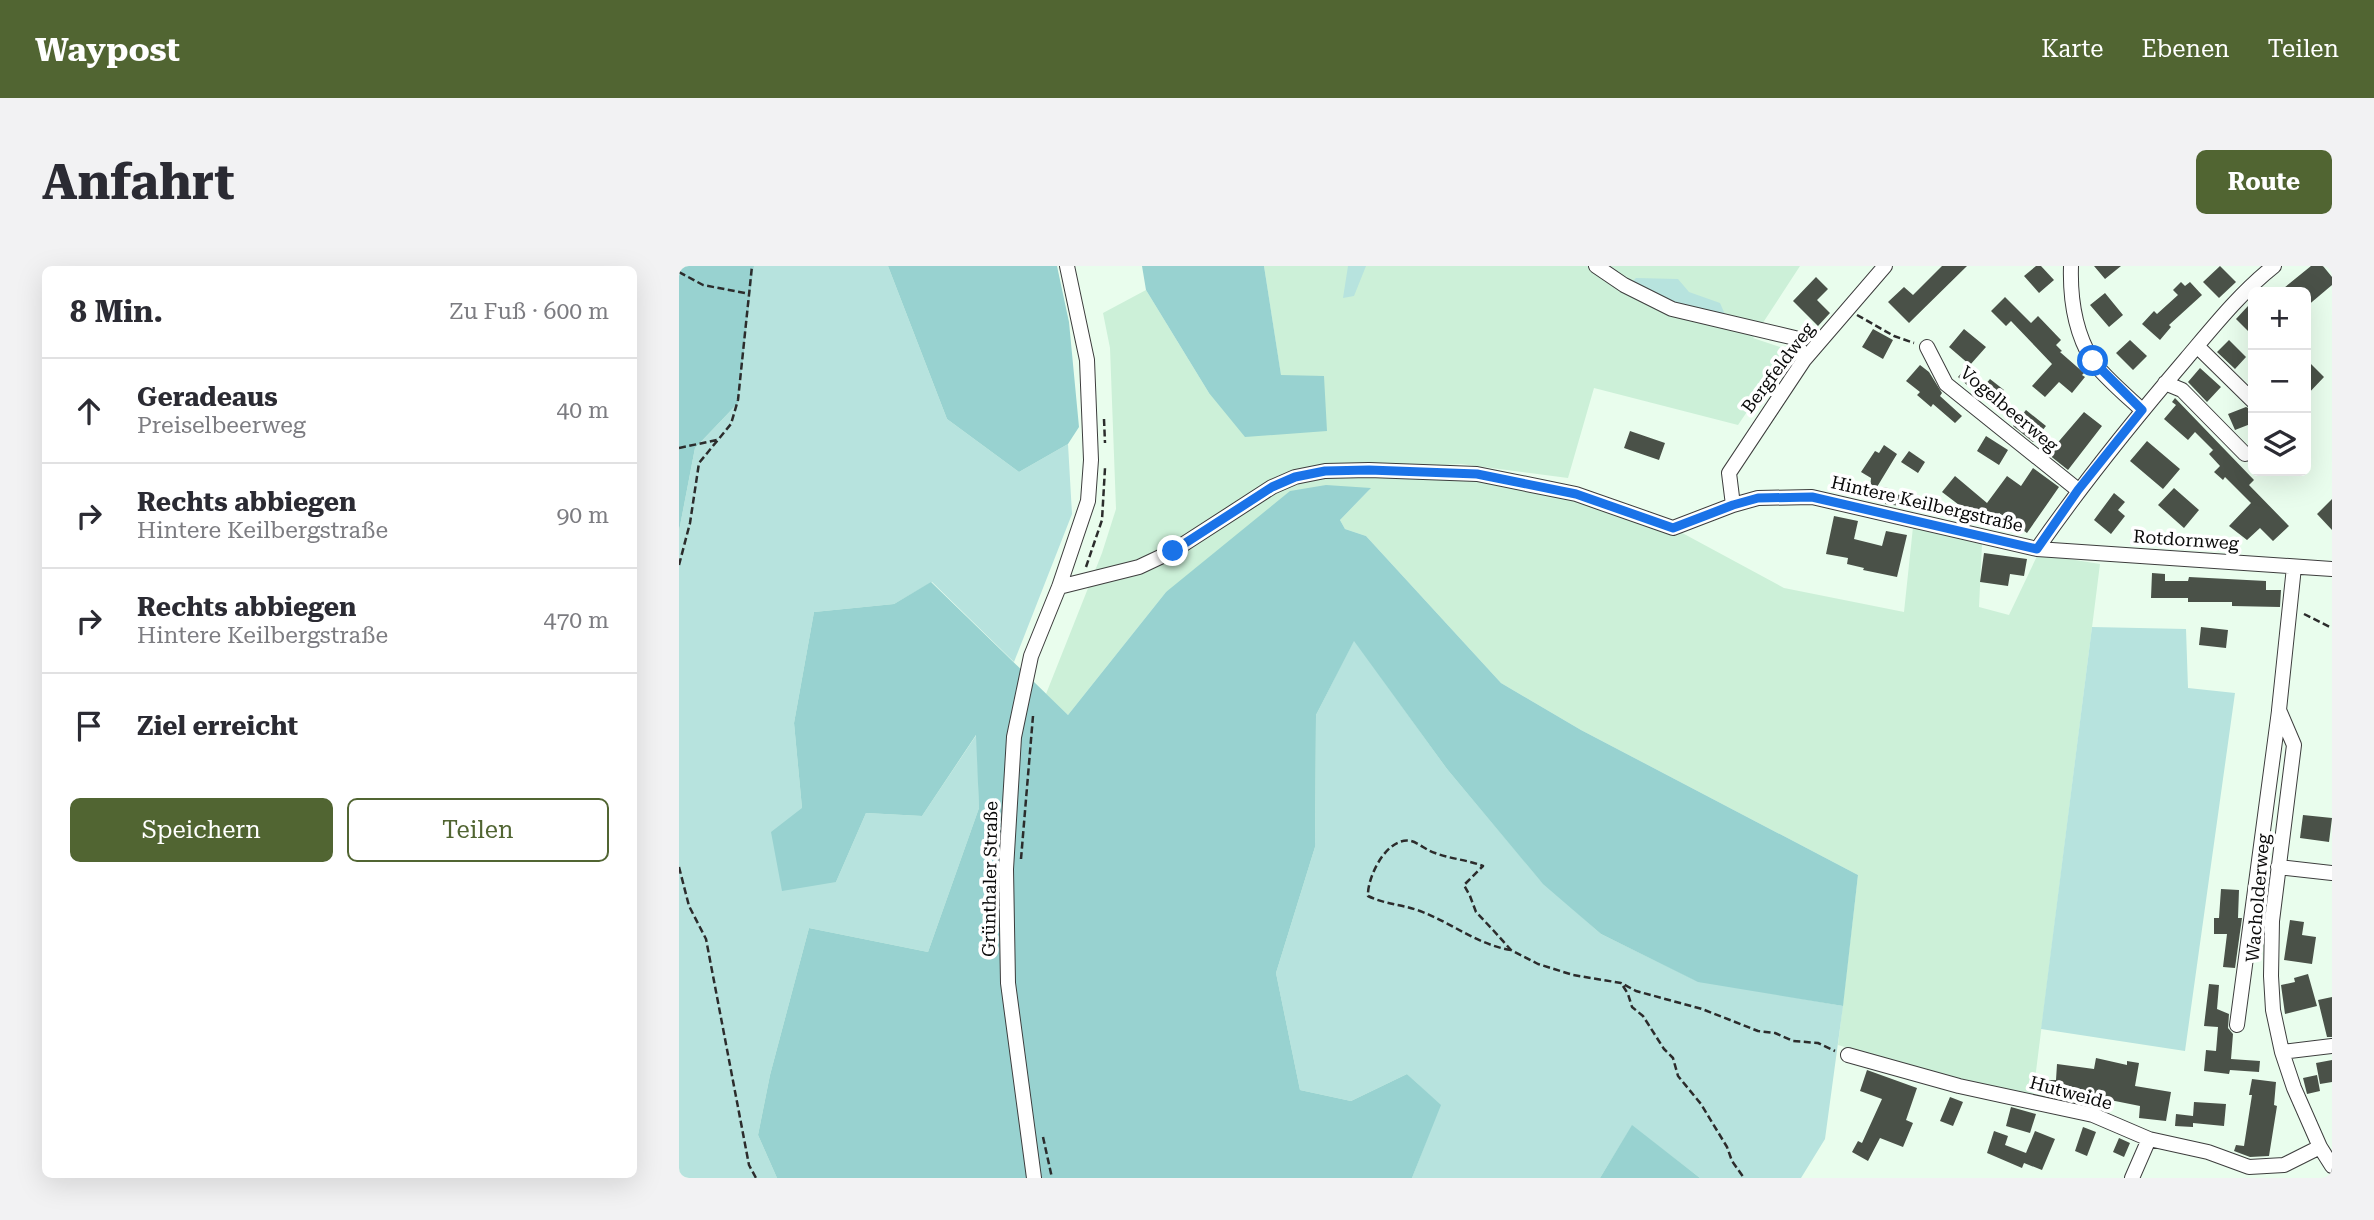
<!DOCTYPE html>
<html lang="de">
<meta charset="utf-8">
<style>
body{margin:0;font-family:"Roboto Serif",serif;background:#f2f2f3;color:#2b2b33}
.controls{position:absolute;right:21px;top:21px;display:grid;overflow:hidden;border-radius:10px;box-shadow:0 7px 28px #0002}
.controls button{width:63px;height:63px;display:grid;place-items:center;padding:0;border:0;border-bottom:2px solid #e1e1e2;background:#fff;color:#2b2b33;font:35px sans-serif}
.stop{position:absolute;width:21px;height:21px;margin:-16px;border:5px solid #1a73e8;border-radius:50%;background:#fff}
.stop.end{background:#1a73e8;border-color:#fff;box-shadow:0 2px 7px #0008}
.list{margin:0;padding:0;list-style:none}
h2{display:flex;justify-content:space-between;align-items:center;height:91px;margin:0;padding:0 28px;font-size:30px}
h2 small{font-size:23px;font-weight:400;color:#7c7c81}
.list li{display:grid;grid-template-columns:46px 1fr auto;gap:21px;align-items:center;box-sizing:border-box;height:105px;padding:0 28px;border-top:2px solid #e1e1e2}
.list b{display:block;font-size:26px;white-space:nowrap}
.list p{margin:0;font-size:23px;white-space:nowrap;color:#7c7c81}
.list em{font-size:23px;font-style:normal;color:#7c7c81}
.actions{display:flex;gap:14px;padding:21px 28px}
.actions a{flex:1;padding:16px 0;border:2px solid #516532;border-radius:10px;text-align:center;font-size:24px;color:#516532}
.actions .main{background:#516532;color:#fff}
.icon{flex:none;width:38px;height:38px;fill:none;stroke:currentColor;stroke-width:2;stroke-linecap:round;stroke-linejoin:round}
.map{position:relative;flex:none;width:1653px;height:912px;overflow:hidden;border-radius:10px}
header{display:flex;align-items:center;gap:42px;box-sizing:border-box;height:98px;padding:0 35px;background:#516532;color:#fff}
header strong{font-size:33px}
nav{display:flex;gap:38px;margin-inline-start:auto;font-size:24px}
.intro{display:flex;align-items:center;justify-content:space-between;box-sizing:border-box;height:168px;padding:0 42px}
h1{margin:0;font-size:49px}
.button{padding:18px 32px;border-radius:10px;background:#516532;color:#fff;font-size:24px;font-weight:700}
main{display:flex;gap:42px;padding:0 42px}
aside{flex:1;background:#fff;border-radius:10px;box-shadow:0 7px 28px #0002}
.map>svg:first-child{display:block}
.farmland{fill:#ccf0d8}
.green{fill:#b7e3de}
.forest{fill:#98d2d0}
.building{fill:#4a5148}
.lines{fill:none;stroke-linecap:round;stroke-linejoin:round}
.minor-casing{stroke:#3d3d3d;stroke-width:16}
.path{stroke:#2c2c2c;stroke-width:2.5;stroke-dasharray:7 3.5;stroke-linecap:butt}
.minor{stroke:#fff;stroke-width:14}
.route{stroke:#1a73e8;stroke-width:9}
.labels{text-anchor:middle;stroke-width:7;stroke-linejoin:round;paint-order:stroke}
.street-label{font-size:18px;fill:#0a0a0a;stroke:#fff}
</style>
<header>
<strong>Waypost</strong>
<nav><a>Karte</a><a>Ebenen</a><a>Teilen</a></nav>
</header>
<div class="intro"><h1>Anfahrt</h1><a class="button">Route</a></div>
<main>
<aside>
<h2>8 Min.<small>Zu Fuß · 600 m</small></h2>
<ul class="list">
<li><svg class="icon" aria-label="ahead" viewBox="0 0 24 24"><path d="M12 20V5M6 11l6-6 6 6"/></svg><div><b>Geradeaus</b><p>Preiselbeerweg</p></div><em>40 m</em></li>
<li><svg class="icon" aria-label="right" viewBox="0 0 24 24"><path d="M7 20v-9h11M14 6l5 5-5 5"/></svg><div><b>Rechts abbiegen</b><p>Hintere Keilbergstraße</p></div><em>90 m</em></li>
<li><svg class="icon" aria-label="right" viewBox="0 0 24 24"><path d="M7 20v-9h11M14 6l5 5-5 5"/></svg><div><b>Rechts abbiegen</b><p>Hintere Keilbergstraße</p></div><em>470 m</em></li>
<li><svg class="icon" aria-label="arrive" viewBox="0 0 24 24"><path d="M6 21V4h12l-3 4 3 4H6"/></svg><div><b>Ziel erreicht</b></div></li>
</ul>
<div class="actions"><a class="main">Speichern</a><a>Teilen</a></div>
</aside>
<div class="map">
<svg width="1653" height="912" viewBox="0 0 1653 912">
<rect width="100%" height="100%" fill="#e9fded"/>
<!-- farmland -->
<path class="farmland" d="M585,0H1121L1074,72L1110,84L1059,159L915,122L889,212L782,198L702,203L798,208L994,262L1105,322L1225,346L1234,261L1303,278L1300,341L1330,349L1359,288L1421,298L1353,837L1159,779L1179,609L902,464L822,417L687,270L666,263L661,254L691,223L487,326L389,449L367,428L423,287L437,243L431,82L424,47L467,24L530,127L602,110Z"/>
<!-- green -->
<path class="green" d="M75,0H209L268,153L340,206L389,178L393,248L335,396L253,316L215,338L135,346L115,457L123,542L157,616L187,547L243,550L298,468L300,542L249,686L130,662L91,809L79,869L98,912H0V265L16,182L59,137Z
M669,0H687L675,30L664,32Z
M957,12L999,13L1010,26L1041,37L1048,53L991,35L952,17Z
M1413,361L1507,363L1509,422L1556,427L1506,785L1362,763Z
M675,374L768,503L861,614L922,668L1016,714L1164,740L1146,873L1122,912H1021L953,860L921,912H733L761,839L728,808L672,835L621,824L597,707L636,581L637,449Z"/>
<!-- forest -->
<path class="forest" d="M0,0H75L59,137L16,182L0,265Z
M209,0H378L390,56L400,161L389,178L340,206L268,153Z
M463,0H585L602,109L645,110L648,165L566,171L530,127L467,24Z
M647,219L692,222L661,254L666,263L687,270L822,417L902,464L1179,609L1164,740L1019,716L922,668L864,618L768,503L675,375L637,449L636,581L597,707L621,824L672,835L728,808L762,839L733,912H98L79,869L91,809L130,662L249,686L300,542L297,469L243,550L187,547L157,616L103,625L92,566L123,542L115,457L135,346L215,338L252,316L389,449L487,326L611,225Z
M953,859L1021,912H921Z"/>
<!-- building -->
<path class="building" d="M1263,0H1288L1230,57L1209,36L1225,21L1234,29Z
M1357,0H1362L1375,14L1360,27L1345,10Z
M1415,0H1442L1426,13Z
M1541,0L1557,16L1540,32L1524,16Z
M1632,0H1644L1653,11V19L1627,41V26H1600Z
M1137,11L1149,23L1138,34L1151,47L1139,60L1114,35Z
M1502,16L1506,20L1511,16L1523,29L1490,59L1492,61L1481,74L1463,58L1475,45L1478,48L1499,29L1494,24Z
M1426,27L1444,49L1430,61L1411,39Z
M1326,31L1352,57L1359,50L1382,74L1377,79L1383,85L1381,86L1405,107L1403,109L1406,111L1393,127L1380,116L1366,131L1353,120L1373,98L1332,55L1327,60L1312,45Z
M1569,40L1574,45V70L1557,53Z
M1194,63L1214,74L1204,93L1183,81Z
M1285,63L1307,81L1291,99L1270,81Z
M1451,74L1468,90L1454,104L1437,87Z
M1550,74L1567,91L1556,103L1538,86Z
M1627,93L1645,111L1627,130Z
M1241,99L1250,106L1263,127L1261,130L1283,150L1276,157L1254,138L1252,141L1238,129L1241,126L1227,115Z
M1521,102L1542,121L1528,136L1509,116Z
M1286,103L1295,111L1288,119L1279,111Z
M1311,113L1325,124L1314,137L1300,126Z
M1496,132L1575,214L1570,219L1610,260L1594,275L1581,262L1568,274L1550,260L1572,237L1546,211L1544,214L1535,206L1541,200L1530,188L1536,182L1534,184L1516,166L1509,174L1485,153L1497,139L1493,136Z
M1567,141L1574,144V157L1556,164L1549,148Z
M1347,144L1367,160L1354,176L1334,160Z
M1405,146L1423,160L1389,204L1369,188Z
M951,165L986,177L980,194L945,182Z
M1307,170L1329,184L1320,199L1298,185Z
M1468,175L1501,203L1484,223L1451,195Z
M1205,179L1218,188L1198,221L1209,222V228L1223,229L1222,240L1206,238V233L1190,234L1192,212L1182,206L1196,185L1200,187Z
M1230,185L1246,196L1239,207L1222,196Z
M1354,202L1380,221L1348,267L1320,247L1309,261L1263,226L1276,210L1308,237L1328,210L1342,220Z
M1495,222L1520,244L1505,262L1479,239Z
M1435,227L1446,236L1439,244L1446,250L1432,268L1415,254Z
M1248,229L1259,233L1255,243L1245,240Z
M1653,233V264L1638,248Z
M1155,250L1179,255L1175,273L1203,280L1207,265L1228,269L1218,311L1184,304L1185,302L1168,298L1169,292L1147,288Z
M1305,287L1348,293L1345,310L1331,308L1329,320L1301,316Z
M1473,307L1486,308V315H1509L1510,311L1587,315V324H1602L1601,341L1553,340V336H1509V332H1472Z
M1522,361L1549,364L1547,382L1520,379Z
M1624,549L1653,552L1650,576L1621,572Z
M1542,623L1560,624L1559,652H1563L1556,702L1544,701L1548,668H1535V652H1540Z
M1611,654L1625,656L1623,669L1637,671L1633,698L1605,694Z
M1629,708L1638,740L1606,748L1602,719L1616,716L1615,712Z
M1530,718L1540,719L1538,743L1550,748L1549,762L1554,768L1552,793L1581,795L1580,806L1551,804L1550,808L1525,805L1527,784L1537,785L1539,761L1525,760Z
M1653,731V771H1648L1639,734Z
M1417,792L1448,799V795L1460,797L1456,820L1492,826L1487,855L1460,852L1461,840L1416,831L1415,838L1400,836L1401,831L1379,832L1365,829V814H1377L1378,798L1415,803Z
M1653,794V816L1641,818L1637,797Z
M1188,804L1238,822L1227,854L1234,857L1224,881L1201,872L1189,895L1173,886L1179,875L1183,877L1203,833L1181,825Z
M1638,809L1641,825L1628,828L1624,812Z
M1573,813L1597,816L1595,839L1598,840L1590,890L1571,891L1555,885L1557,879L1565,880L1573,829H1570Z
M1271,831L1284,836L1274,860L1261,855Z
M1515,836L1547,838L1545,860L1514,857V861L1496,860L1497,848L1514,850Z
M1332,841L1357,848L1351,867L1327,860Z
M1404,861L1417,866L1408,890L1396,885Z
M1315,865L1329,870L1326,879L1347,887L1356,865L1376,873L1363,904L1345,897L1343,902L1308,887Z
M1440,872L1451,877L1445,891L1434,886Z"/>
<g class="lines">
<!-- minor casing -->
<g class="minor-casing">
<path id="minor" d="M917,0L945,19L993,43L1116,72L1125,94
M1392,0C1391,32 1396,66 1413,94C1423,109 1449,131 1463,144
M1518,80L1574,135
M1248,81L1267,118L1399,224
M1486,117L1503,124L1566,188
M1054,239L1050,207L1125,94L1206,0
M1358,283C1404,217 1454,155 1507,93C1535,60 1561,27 1595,0
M1615,301L1600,444L1615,479L1593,655L1592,710L1594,744L1603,786L1615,822L1641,881L1653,900
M380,321L460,301L494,285L593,221L616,211L646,205L690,204L798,208L897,228L994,262L1054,239L1079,232L1133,231L1358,283L1653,303
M1599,601L1653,607
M1558,759L1600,445
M1603,786L1653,780
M1169,789L1280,820L1414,849L1470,873L1529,886L1570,901L1605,899L1641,881
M355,912L329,717L327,603L335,471L352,390L380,321L409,235L412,194L408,94L388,0
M1453,912L1470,873"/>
</g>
<!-- path -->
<path class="path" d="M0,6L24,19L71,28
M1178,49L1215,70L1235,77
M425,153L426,177
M0,182L38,174
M0,299L11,257L20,197L52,158L59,134L73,0
M407,301L423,254L426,202
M1625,348L1653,362
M342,593L354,450
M0,601L10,640L27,673L70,899L77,912
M832,684C799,679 773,657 741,645C722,638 708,639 689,630C688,611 708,570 732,575C740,577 748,585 756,587C772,593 789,594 804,600L785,619L791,630L797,646L814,664L832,684L859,698L894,709L942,717L957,725L1023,743L1079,765L1096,767L1114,775L1139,777L1156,785
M944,720L949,728L953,741L964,750L985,783L994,792L999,810L1022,838L1048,881L1053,895L1065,912
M364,871L373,912"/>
<!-- minor -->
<use href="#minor" class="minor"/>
</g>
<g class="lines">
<!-- route -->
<path class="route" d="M494,285L593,221L616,211L646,205L690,204L798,208L897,228L994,262L1054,239L1079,232L1133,231L1358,283L1399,224L1463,144L1414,95"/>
</g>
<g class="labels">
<!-- street labels -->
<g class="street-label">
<text transform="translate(1099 102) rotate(-53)" y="6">Bergfeldweg</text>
<text transform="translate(1330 143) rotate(40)" y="6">Vogelbeerweg</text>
<text transform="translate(1248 238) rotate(13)" y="6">Hintere Keilbergstraße</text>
<text transform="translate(1507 274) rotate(4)" y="6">Rotdornweg</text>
<text transform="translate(311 613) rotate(-89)" y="6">Grünthaler Straße</text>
<text transform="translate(1579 632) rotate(-85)" y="6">Wacholderweg</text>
<text transform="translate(1392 827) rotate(15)" y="6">Hutweide</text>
</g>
</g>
</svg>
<div class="controls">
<button>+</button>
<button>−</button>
<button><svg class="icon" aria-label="layers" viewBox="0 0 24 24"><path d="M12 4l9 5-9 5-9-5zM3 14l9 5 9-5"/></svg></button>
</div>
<div class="stop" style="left:1414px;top:95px"></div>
<div class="stop end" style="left:494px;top:285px"></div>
</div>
</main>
